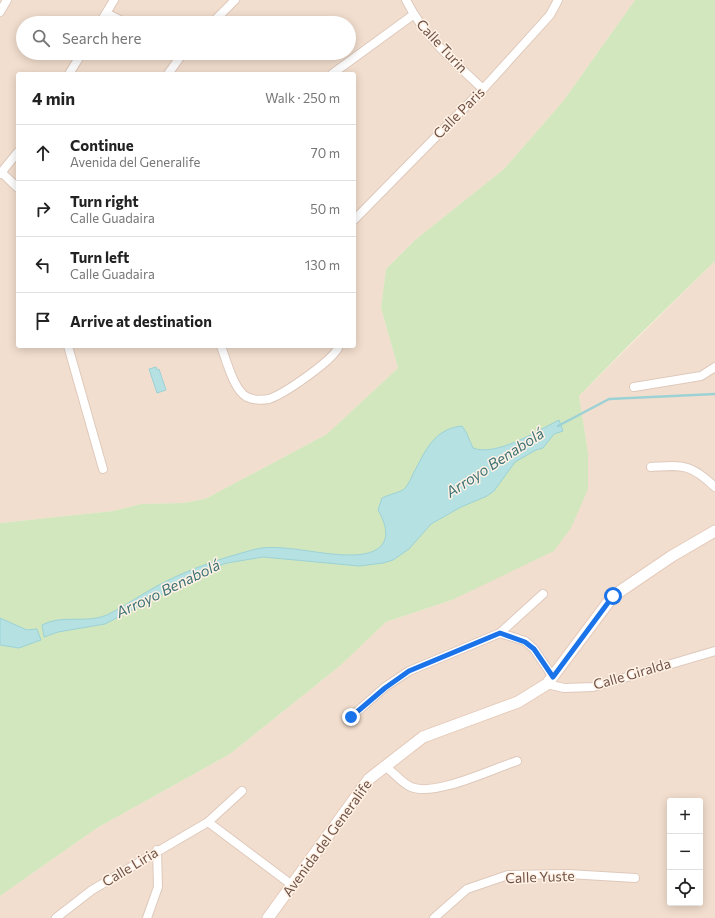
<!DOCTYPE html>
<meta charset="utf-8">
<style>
body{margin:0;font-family:Commissioner,sans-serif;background:#f6f6f6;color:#222}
.controls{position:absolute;right:12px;bottom:12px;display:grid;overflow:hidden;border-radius:4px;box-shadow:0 2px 10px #0003}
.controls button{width:36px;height:36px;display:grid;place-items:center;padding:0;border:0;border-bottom:1px solid #e0e0e0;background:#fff;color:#222;font:20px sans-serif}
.stop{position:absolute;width:12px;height:12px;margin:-9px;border:3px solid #1a73e8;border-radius:50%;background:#fff}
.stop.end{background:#1a73e8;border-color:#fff;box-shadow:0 1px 4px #0008}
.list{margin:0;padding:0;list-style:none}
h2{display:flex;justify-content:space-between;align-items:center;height:52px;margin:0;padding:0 16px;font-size:17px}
h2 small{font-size:13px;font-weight:400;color:#767676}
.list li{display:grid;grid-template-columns:26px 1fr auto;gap:12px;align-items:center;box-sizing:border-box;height:56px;padding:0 16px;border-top:1px solid #e0e0e0}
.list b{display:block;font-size:15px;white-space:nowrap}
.list p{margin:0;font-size:13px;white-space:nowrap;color:#767676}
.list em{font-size:13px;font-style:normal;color:#767676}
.icon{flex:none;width:22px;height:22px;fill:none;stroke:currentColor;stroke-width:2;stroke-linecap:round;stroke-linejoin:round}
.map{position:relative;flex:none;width:715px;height:918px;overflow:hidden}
.search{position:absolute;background:#fff;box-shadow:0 2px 10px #0003;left:16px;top:16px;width:340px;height:44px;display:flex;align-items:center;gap:10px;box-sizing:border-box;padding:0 14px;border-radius:22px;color:#767676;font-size:15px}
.panel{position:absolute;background:#fff;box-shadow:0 2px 10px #0003;left:16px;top:72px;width:340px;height:276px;border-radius:4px}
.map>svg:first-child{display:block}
.residential{fill:#f2dece;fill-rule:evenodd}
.green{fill:#d3e7bf}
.water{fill:#b5e1e3;stroke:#9cd2d5}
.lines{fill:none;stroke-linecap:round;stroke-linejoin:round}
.stream{stroke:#9cd2d5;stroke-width:2.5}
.street-casing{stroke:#dec9bc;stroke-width:10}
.secondary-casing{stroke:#e5cbbc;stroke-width:13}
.street{stroke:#fff;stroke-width:8}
.secondary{stroke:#fff;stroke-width:11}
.route{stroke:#1a73e8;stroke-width:5}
.labels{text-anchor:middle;stroke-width:3;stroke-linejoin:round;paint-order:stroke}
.street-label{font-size:14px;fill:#705248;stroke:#fff2e5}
.water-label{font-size:15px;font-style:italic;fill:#3d7276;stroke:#fff2e5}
</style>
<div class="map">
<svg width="715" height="918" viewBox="0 0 715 918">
<rect width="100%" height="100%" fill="#fbeddf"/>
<!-- residential -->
<path class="residential" d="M0,0H635L564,100L504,169L415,240L386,269L381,308L398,368L327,434L205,499L183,503L141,504L113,511L0,523ZM23,23H349V53H23ZM18,74H354V346H18Z
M715,261V918H0V896L97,828L230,754L341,665L386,622L452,600L588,452L579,396ZM670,801H700V903H670Z"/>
<!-- green -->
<path class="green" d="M635,0H715V261L632,342L579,396L588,452V489L571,528L554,551L452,600L386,622L341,665L230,754L97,828L0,896V523L113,511L141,504L183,503L205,499L327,434L398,368L381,308L386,269L415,240L504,169L564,100Z"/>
<!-- water -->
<path class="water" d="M156,367L157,370L159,369L166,390L157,393L149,369Z
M559,420L563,431L554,434L543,448L536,450L515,462L494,491L487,496L461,507L431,524L409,549L393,560L383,563L359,566L263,557L227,563L210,569L105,624L58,632L44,637L42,625C62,614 86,624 107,615C124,607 140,595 157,586C183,572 210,562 238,554C246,552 254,549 262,548C293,544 347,563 374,551C392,542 386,524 378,510L382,498C388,495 397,493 403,490C407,487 411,479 413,474C425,452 433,429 462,426L466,432L473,448C496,457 537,431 559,420Z
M0,618L27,630L37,629L41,640L19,648L0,645Z"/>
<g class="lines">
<!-- stream -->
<path class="stream" d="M558,426L609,399L715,394"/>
<!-- street casing -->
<g class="street-casing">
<path id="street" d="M406,0C424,36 454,62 483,89
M0,12L7,0
M106,13L126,23
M100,23L114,0
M212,23L235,0
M69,74L82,53
M168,74L183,53
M332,74L413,15
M2,173L18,188
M0,174L18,152
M354,220L483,89L550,15L558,0
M68,346L103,469
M221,346C226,359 234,391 247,397C253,400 263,400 269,399C284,394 334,360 339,346
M634,387L701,376L715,367
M651,467C684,465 691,464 715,487
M500,633L525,641L534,649L553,677
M547,684L564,688L593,687L715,651
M351,717L385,687L409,671L500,633L543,594
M385,766C393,772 402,783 411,787C435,797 492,769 517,761
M208,822L292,885
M56,918L92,890L208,822L242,791
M147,918L158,887L157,850
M434,918L467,889L508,875L568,874L635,878"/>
</g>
<!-- secondary casing -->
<g class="secondary-casing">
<path id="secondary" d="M268,918L369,779L423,737L518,702L547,684L613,596L672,556L715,531"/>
</g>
<!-- street -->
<use href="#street" class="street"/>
<!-- secondary -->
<use href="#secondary" class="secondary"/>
</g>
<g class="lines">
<!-- route -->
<path class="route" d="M351,717L385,688L409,671L500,633L525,642L534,649L553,677L613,596"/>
</g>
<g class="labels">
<!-- street labels -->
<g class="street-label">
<text transform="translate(442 46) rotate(47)" y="5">Calle Turin</text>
<text transform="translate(459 113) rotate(-45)" y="5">Calle Paris</text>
<text transform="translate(632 674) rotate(-16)" y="5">Calle Giralda</text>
<text transform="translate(327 838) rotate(-54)" y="5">Avenida del Generalife</text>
<text transform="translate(130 867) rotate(-31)" y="5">Calle Liria</text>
<text transform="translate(540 877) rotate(-2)" y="5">Calle Yuste</text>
</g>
<!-- water labels -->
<g class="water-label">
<text transform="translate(495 463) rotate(-33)" y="5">Arroyo Benabolá</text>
<text transform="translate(168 589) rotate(-26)" y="5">Arroyo Benabolá</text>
</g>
</g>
</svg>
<div class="controls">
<button>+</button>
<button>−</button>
<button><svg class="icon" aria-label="locate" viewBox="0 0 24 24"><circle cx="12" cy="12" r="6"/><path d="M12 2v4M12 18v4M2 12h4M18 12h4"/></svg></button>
</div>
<div class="stop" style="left:613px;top:596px"></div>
<div class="stop end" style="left:351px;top:717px"></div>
<div class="search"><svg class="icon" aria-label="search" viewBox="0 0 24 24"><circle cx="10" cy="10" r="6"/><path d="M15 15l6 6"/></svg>Search here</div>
<section class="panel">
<h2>4 min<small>Walk · 250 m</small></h2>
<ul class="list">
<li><svg class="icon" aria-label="ahead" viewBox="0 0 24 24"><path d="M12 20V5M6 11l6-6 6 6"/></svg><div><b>Continue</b><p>Avenida del Generalife</p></div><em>70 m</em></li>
<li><svg class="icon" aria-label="right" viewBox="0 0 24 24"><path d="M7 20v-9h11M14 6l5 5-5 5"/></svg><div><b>Turn right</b><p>Calle Guadaira</p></div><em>50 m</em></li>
<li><svg class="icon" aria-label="left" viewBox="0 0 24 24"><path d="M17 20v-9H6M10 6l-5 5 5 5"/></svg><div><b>Turn left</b><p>Calle Guadaira</p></div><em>130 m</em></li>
<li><svg class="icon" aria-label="arrive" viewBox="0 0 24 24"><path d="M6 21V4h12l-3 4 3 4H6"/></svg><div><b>Arrive at destination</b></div></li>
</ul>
</section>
</div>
